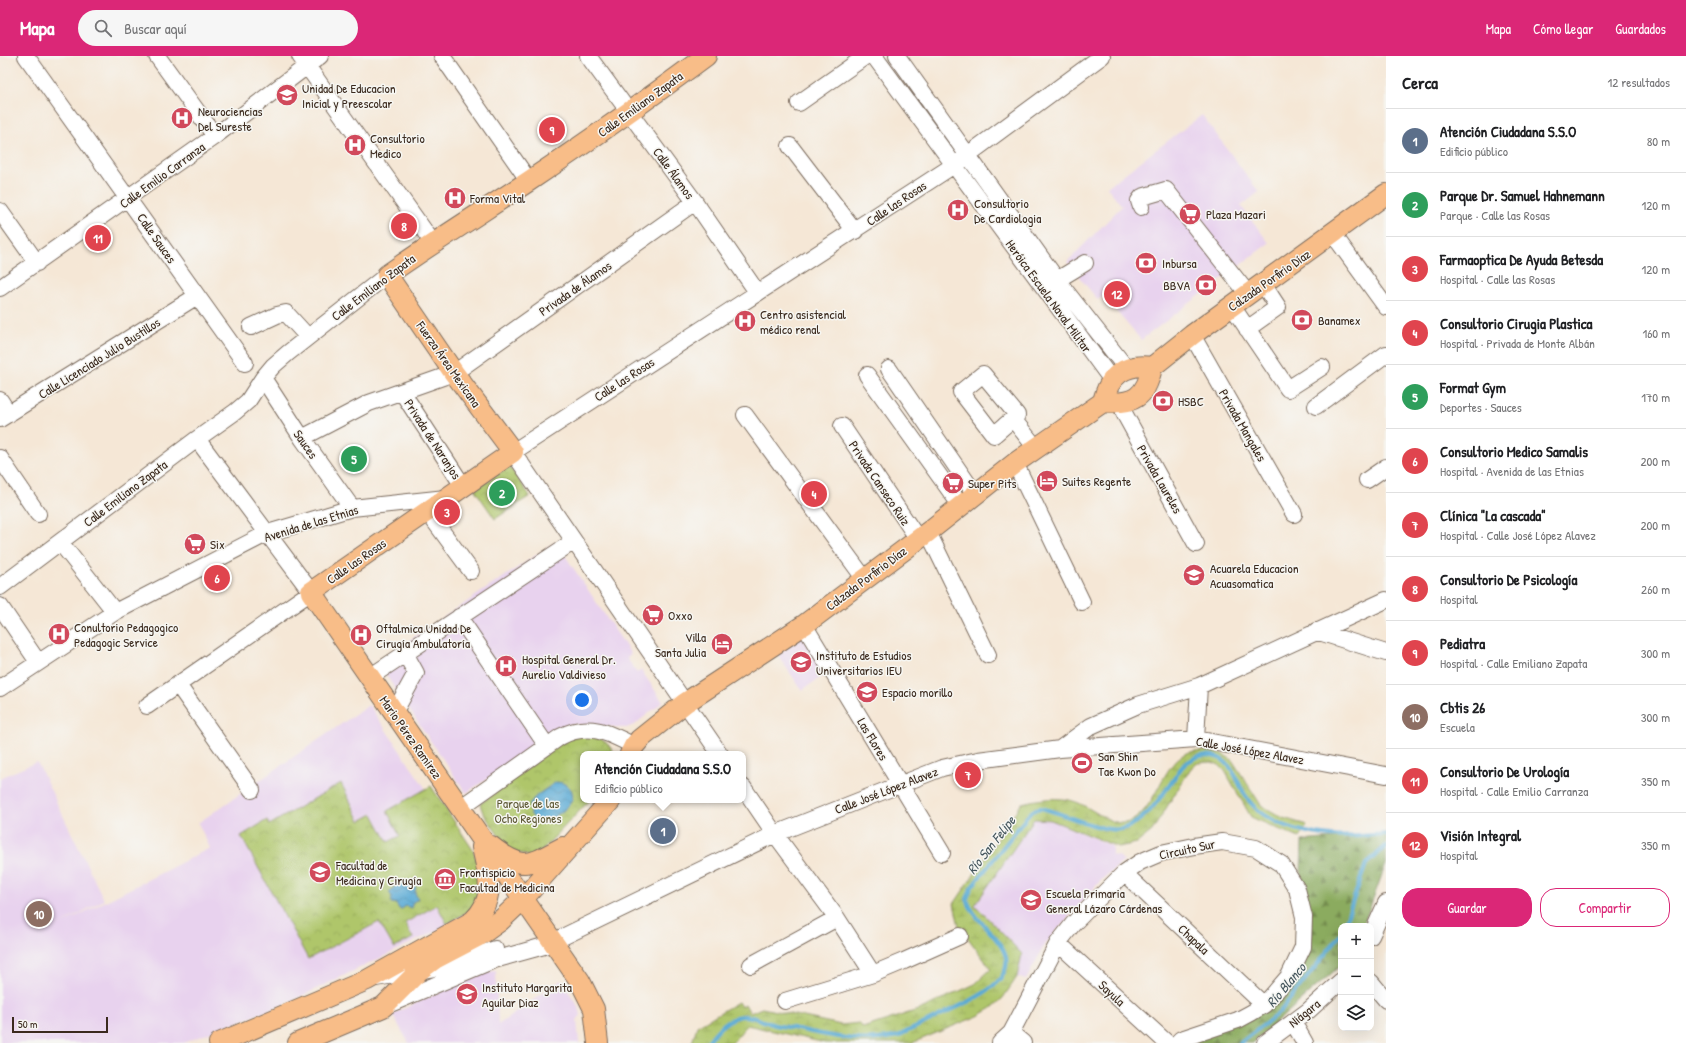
<!DOCTYPE html>
<html lang="es">
<meta charset="utf-8">
<style>
body{margin:0;font-family:"Patrick Hand",sans-serif;background:#f6f6f6;color:#202124}
.controls{position:absolute;right:12px;bottom:12px;display:grid;overflow:hidden;border-radius:8px;box-shadow:0 4px 16px #0002}
.controls button{width:36px;height:36px;display:grid;place-items:center;padding:0;border:0;border-bottom:1px solid #e0e0e0;background:#fff;color:#202124;font:20px sans-serif}
.scale{position:absolute;left:12px;bottom:10px;width:96px;box-sizing:border-box;padding-left:4px;border:2px solid #3b2a1e;border-top:0;font-size:11px;line-height:14px;white-space:nowrap;color:#3b2a1e;-webkit-text-stroke:3px #f6f6f2;paint-order:stroke}
.you{position:absolute;left:582px;top:644px;width:14px;height:14px;margin:-10px;border:3px solid #fff;border-radius:50%;background:#1a73e8;box-shadow:0 0 0 6px #1a73e833}
.badge{display:grid;place-items:center;width:26px;height:26px;border-radius:50%;background:#db2777;color:#fff;font-size:13px;font-weight:700}
.pin{position:absolute;translate:-50% -50%;border:2px solid #fff;box-shadow:0 1px 4px #0006}
.popup{position:absolute;left:580px;top:695px;width:166px;height:52px;box-sizing:border-box;display:grid;place-content:center;border-radius:8px;background:#fff;filter:drop-shadow(0 1px 3px #0005);font-size:13px;white-space:nowrap;color:#757577}
.popup b{font-size:15px;color:#202124}
.popup::after{content:'';position:absolute;left:50%;top:100%;margin-left:-8px;border:8px solid transparent;border-top-color:#fff}
.list{margin:0;padding:0;list-style:none}
h2{display:flex;justify-content:space-between;align-items:center;height:52px;margin:0;padding:0 16px;font-size:17px}
h2 small{font-size:13px;font-weight:400;color:#757577}
.list li{display:grid;grid-template-columns:26px 1fr auto;gap:12px;align-items:center;box-sizing:border-box;height:64px;padding:0 16px;border-top:1px solid #e0e0e0}
.list b{display:block;font-size:15px;white-space:nowrap}
.list p{margin:0;font-size:13px;white-space:nowrap;color:#757577}
.list em{font-size:13px;font-style:normal;color:#757577}
.actions{display:flex;gap:8px;padding:12px 16px}
.actions a{flex:1;padding:9px 0;border:1px solid #db2777;border-radius:16px;text-align:center;font-size:14px;color:#db2777}
.actions .main{background:#db2777;color:#fff}
.icon{flex:none;width:22px;height:22px;fill:none;stroke:currentColor;stroke-width:2;stroke-linecap:round;stroke-linejoin:round}
.map{position:relative;flex:none;width:1386px;height:987px;overflow:hidden}
header{display:flex;align-items:center;gap:24px;box-sizing:border-box;height:56px;padding:0 20px;background:#db2777;color:#fff}
header strong{font-size:19px}
nav{display:flex;gap:22px;margin-inline-start:auto;font-size:14px}
.search{width:280px;height:36px;background:#f6f6f6;display:flex;align-items:center;gap:10px;box-sizing:border-box;padding:0 14px;border-radius:22px;color:#757577;font-size:15px}
main{display:flex}
aside{flex:1;background:#fff}
.map>svg:first-child{display:block}
.built{fill:#e8d2ee}
.forest{fill:url(#forest-firs);stroke:#636a3e}
.wetland{fill:url(#wetland-marsh);stroke:#757844}
.park{fill:url(#park-crowns);stroke:#757844}
.water{fill:url(#water-waves);stroke:#4a6a7a}
.lines{fill:none;stroke-linecap:round;stroke-linejoin:round}
.stream{stroke:#5aaad5;stroke-width:4}
.minor-casing{stroke:#7c6c5e;stroke-width:18}
.major-casing{stroke:#7c6c5e;stroke-width:22}
.minor{stroke:#fff;stroke-width:16}
.major{stroke:#f8bd88;stroke-width:20}
.labels{text-anchor:middle;stroke-width:3;stroke-linejoin:round;paint-order:stroke}
.poi-label{font-size:13px;fill:#3b2a1e;stroke:#f6f6f2;text-anchor:start}
.street-label{font-size:13px;fill:#3b2a1e;stroke:#f6f6f2}
.park-label{font-size:13px;fill:#5e5935;stroke:#f6f6f2}
.water-label{font-size:14px;font-style:italic;fill:#46575e;stroke:#f6f6f2}
</style>
<header>
<strong>Mapa</strong>
<div class="search"><svg class="icon" aria-label="search" viewBox="0 0 24 24"><circle cx="10" cy="10" r="6"/><path d="M15 15l6 6"/></svg>Buscar aquí</div>
<nav><a>Mapa</a><a>Cómo llegar</a><a>Guardados</a></nav>
</header>
<main>
<div class="map">
<svg width="1386" height="987" viewBox="0 0 1386 987">
<defs>
<pattern id="forest-firs" width="22" height="20" patternUnits="userSpaceOnUse"><rect width="22" height="20" fill="#8bab5f"/><path d="M5 1l3.5 6h-7zM16 11l3.5 6h-7z" fill="#738b4e"/></pattern>
<pattern id="wetland-marsh" width="20" height="14" patternUnits="userSpaceOnUse"><rect width="20" height="14" fill="#afc66b"/><path d="M1 5h8M5 5V1M11 12h8M15 12V8" fill="none" stroke="#97aa5c"/></pattern>
<pattern id="park-crowns" width="20" height="18" patternUnits="userSpaceOnUse"><rect width="20" height="18" fill="#afc66b"/><path d="M2 6a3 3 0 1 1 6 0M12 15a3 3 0 1 1 6 0" fill="none" stroke="#97aa5c"/></pattern>
<pattern id="water-waves" width="16" height="10" patternUnits="userSpaceOnUse"><rect width="16" height="10" fill="#5aaad5"/><path d="M0 5q4-4 8 0t8 0" fill="none" stroke="#4c8bac"/></pattern>
</defs>
<rect width="100%" height="100%" fill="#f6f6f2"/>
<filter id="ink" filterUnits="userSpaceOnUse"><feTurbulence type="fractalNoise" baseFrequency=".025" numOctaves="2"/><feDisplacementMap in="SourceGraphic" scale="8" xChannelSelector="R" yChannelSelector="G"/><feConvolveMatrix kernelMatrix="1 2 1 2 8 2 1 2 1" color-interpolation-filters="sRGB"/></filter>
<filter id="wash" filterUnits="userSpaceOnUse"><feTurbulence type="fractalNoise" baseFrequency=".012" numOctaves="4" result="noise"/><feDisplacementMap in="SourceGraphic" scale="16" xChannelSelector="R" yChannelSelector="G"/><feGaussianBlur stdDeviation="0.9" result="paint"/><feColorMatrix in="noise" values="0 0 0 0 0 0 0 0 0 0 0 0 0 0 0 0 0 1.4 0 .05"/><feComposite in="paint" operator="in"/></filter>
<g filter="url(#wash)">
<rect width="100%" height="100%" fill="#f5e7d6"/>
<!-- built -->
<path class="built" d="M1202,59L1259,136L1241,150L1269,187L1141,284L1103,240L1098,244L1067,206L1122,150L1107,131Z
M556,486L631,598L627,601L628,604L637,617L641,614L663,646L634,669L626,672L570,668L466,737L377,606Z
M801,578L827,617L802,634L775,595Z
M369,649L430,739L474,845L463,862L283,949L183,987H0V722L37,706L104,844L57,870L210,792L198,767Z
M1033,763L1051,764L1112,790V799L1119,800L1124,805L1102,823L1045,888L1026,924L1017,921L1022,898L975,849Z
M496,915L498,969L561,924L579,952L581,959L577,964L579,987H409L392,958L485,916Z"/>
<!-- forest -->
<path class="forest" d="M1386,777V808L1363,870H1341V909L1253,987H1180L1281,941L1302,915L1312,879L1301,814L1302,785Z"/>
<!-- wetland -->
<path class="wetland" d="M1205,695L1221,697L1232,704L1261,749L1283,762L1307,769L1299,782L1251,761L1225,715L1219,709L1212,706L1198,707L1191,712L1152,775L1137,787L1118,791L1051,764L1034,763L975,849L1022,898L1017,921L1003,942L992,952L978,960L912,987H825L747,969L732,987H692L697,970L738,946L741,950L745,948L750,957L762,952L841,969L859,967L863,972L921,953L975,928L991,913L959,870L954,848L1022,747C1037,743 1061,740 1076,746C1091,751 1113,772 1129,766C1157,755 1162,703 1190,696C1195,695 1200,696 1205,695Z"/>
<!-- park -->
<path class="park" d="M509,410L530,440L495,463L475,434Z
M580,678C594,681 609,682 613,698H583V744H590L543,793L531,801L508,793L483,757L480,748L565,684Z
M341,727L360,765L373,758L388,786L400,780L387,755L431,730L473,794L482,818L477,843L469,855L447,868L437,849L405,867L413,882L394,892L379,866L308,903L241,780L267,764L269,769Z"/>
<!-- water -->
<path class="water" d="M556,726C566,726 577,734 571,746C567,753 558,759 550,763C540,769 526,761 530,748C534,739 548,732 556,726Z
M408,824L411,830H415L416,831L415,837L418,843L413,846L411,852L406,850L400,854L396,848L391,847L392,841L389,836L394,832L395,827L398,826L401,828Z"/>
<g class="lines">
<!-- stream -->
<path class="stream" d="M1344,870L1366,808L1386,790
M707,987C715,976 723,966 737,961C749,957 763,966 775,969C787,971 799,973 811,976C841,982 868,987 898,980C914,972 929,965 945,957C965,947 1016,928 1005,898C998,878 973,864 967,843L971,832L1030,757L1036,753L1041,752C1064,758 1086,769 1109,773C1141,779 1166,733 1182,711C1192,701 1205,696 1219,702C1234,709 1238,729 1247,742C1264,767 1302,777 1331,780C1348,782 1368,779 1386,778
M1240,987L1279,957L1341,878"/>
</g>
</g>
<g filter="url(#ink)">
<g class="lines">
<!-- minor casing -->
<g class="minor-casing">
<path id="minor" d="M26,0L245,307
M157,0L215,80
M300,0L433,187
M442,0L529,125
M588,0L695,146L757,236
M874,0L1111,323
M897,0L1057,224L1127,313
M799,47L866,0
M790,90L855,175
M1141,151L1139,145L1142,141L1166,134L1248,238
M0,155L37,207
M1333,178L1386,251
M1057,224L1085,207
M0,232L215,80L320,0
M1232,250L1288,333L1322,311
M251,271L277,259L286,257L308,281
M1247,273L1278,251L1263,228
M1192,279L1294,458
M889,313L975,438
M983,318L1017,359L994,379L961,336Z
M867,319L961,450
M263,322L302,382L352,452
M402,336L463,430
M0,344L9,358
M1316,350L1386,298
M1124,357L1196,488
M745,359L864,522
M0,363L197,240
M1013,363L1036,392
M842,370L918,483
M302,382L369,347L454,317L695,146
M0,402L38,458
M1015,407L1082,546
M1367,424L1386,411
M427,455L471,515
M928,476L988,599
M60,486L115,556
M0,531L197,383L235,356L248,345L263,322L273,310L288,297L387,219
M0,550L38,606
M459,561L547,690
M804,569L942,797
M1316,575L1386,597
M370,621L574,485
M178,629L252,734
M0,632L115,556L268,477L352,452L446,442
M147,650L311,536L197,383
M394,657L416,617L405,597
M1196,683L1199,630
M1060,693L1091,670L1138,649L1199,630L1386,544
M720,698L513,396L954,109L1102,0
M743,731L775,778L837,862L873,918
M460,752L560,681C588,666 608,676 634,690
M1124,817L1264,949
M1371,880L1386,847
M1058,887L1167,987
M751,909L837,862
M376,922L440,911L495,893
M1371,926L1386,944
M785,945L873,918L904,905L960,880
M388,949L494,904L544,890L775,778L942,712L978,704L1060,693L1196,683L1386,719
M1293,966L1305,987
M1011,977L1023,987
M1000,987L1011,977L1058,887L1073,868L1124,817L1140,806L1161,797L1194,790L1222,786L1256,792L1281,808L1297,833L1304,861L1303,891L1289,920L1264,949L1251,957L1238,964L1181,983L1177,987
M1265,987L1308,955L1341,925"/>
</g>
<!-- major casing -->
<g class="major-casing">
<path id="major" d="M1152,311L1192,279L1386,138
M1103,346C1133,349 1146,342 1152,311
M1103,346C1109,319 1125,307 1152,311
M630,698L634,690L640,683L685,647L804,569L928,476L1015,407L1103,346
M491,790C524,816 529,809 563,791
M219,987L367,924L473,865C497,842 488,819 482,791
M298,987L383,951L420,914L435,903L479,880L500,865L523,843L611,744
M598,987L594,953L580,925L311,536L513,396L454,317L387,219C434,186 482,156 529,125C589,85 648,43 706,0"/>
</g>
<!-- minor -->
<use href="#minor" class="minor"/>
<!-- major -->
<use href="#major" class="major"/>
</g>
</g>
<!-- icons -->
<defs>
<g id="school-disc" transform="scale(1.15)"><circle r="9.5" fill="#d1495b" stroke="#f6f6f2"/><path d="M0-5L7-2L0 1L-7-2ZM-4 1L0 2.5L4 1V4Q0 6-4 4Z" fill="#fff"/></g>
<g id="hospital-disc" transform="scale(1.15)"><circle r="9.5" fill="#d1495b" stroke="#f6f6f2"/><path d="M-5-5h3v3.5h4V-5h3V5h-3V1.5h-4V5h-3Z" fill="#fff"/></g>
<g id="supermarket-disc" transform="scale(1.15)"><circle r="9.5" fill="#d1495b" stroke="#f6f6f2"/><path d="M-6-5.5h2.5l.6 2H6L4.5 2H-2.5L-4.4-4H-6ZM-1.5 3.2a1.3 1.3 0 1 0 .1 0ZM3 3.2a1.3 1.3 0 1 0 .1 0Z" fill="#fff"/></g>
<g id="bank-disc" transform="scale(1.15)"><circle r="9.5" fill="#d1495b" stroke="#f6f6f2"/><path d="M-6-4H6V4H-6ZM0-2.3a2.3 2.3 0 1 0 0 4.6a2.3 2.3 0 1 0 0-4.6Z" fill="#fff"/></g>
<g id="hotel-disc" transform="scale(1.15)"><circle r="9.5" fill="#d1495b" stroke="#f6f6f2"/><path d="M-6-4.5h1.5V1H6V5H4.5V3h-9V5H-6ZM-4 0a1.8 1.8 0 1 1 3.6 0ZM.5 0V-2.5h3Q6-2.5 6 0Z" fill="#fff"/></g>
<g id="university-disc" transform="scale(1.15)"><circle r="9.5" fill="#d1495b" stroke="#f6f6f2"/><path d="M0-5L7-2L0 1L-7-2ZM-4 1L0 2.5L4 1V4Q0 6-4 4Z" fill="#fff"/></g>
<g id="stadium-disc" transform="scale(1.15)"><circle r="9.5" fill="#d1495b" stroke="#f6f6f2"/><path d="M0-5a6.5 5 0 1 0 0 10a6.5 5 0 1 0 0-10ZM-3.5-1.8h7v3.6h-7Z" fill="#fff"/></g>
<g id="museum-disc" transform="scale(1.15)"><circle r="9.5" fill="#d1495b" stroke="#f6f6f2"/><path d="M0-6L6-3V-2H-6V-3ZM-5-1h2V3h-2ZM-1-1h2V3h-2ZM3-1h2V3H3ZM-6 4H6V6H-6Z" fill="#fff"/></g>
</defs>
<g fill-rule="evenodd">
<use href="#school-disc" x="287" y="39"/>
<use href="#hospital-disc" x="182" y="62"/>
<use href="#hospital-disc" x="355" y="89"/>
<use href="#hospital-disc" x="455" y="142"/>
<use href="#hospital-disc" x="958" y="154"/>
<use href="#supermarket-disc" x="1190" y="158"/>
<use href="#bank-disc" x="1146" y="207"/>
<use href="#bank-disc" x="1206" y="229"/>
<use href="#bank-disc" x="1302" y="264"/>
<use href="#hospital-disc" x="745" y="265"/>
<use href="#bank-disc" x="1163" y="345"/>
<use href="#hotel-disc" x="1047" y="425"/>
<use href="#supermarket-disc" x="953" y="427"/>
<use href="#supermarket-disc" x="195" y="488"/>
<use href="#school-disc" x="1194" y="519"/>
<use href="#supermarket-disc" x="653" y="559"/>
<use href="#hospital-disc" x="59" y="578"/>
<use href="#hospital-disc" x="361" y="579"/>
<use href="#hotel-disc" x="722" y="588"/>
<use href="#university-disc" x="801" y="606"/>
<use href="#hospital-disc" x="506" y="610"/>
<use href="#school-disc" x="867" y="636"/>
<use href="#stadium-disc" x="1082" y="707"/>
<use href="#university-disc" x="320" y="816"/>
<use href="#museum-disc" x="445" y="823"/>
<use href="#school-disc" x="1031" y="844"/>
<use href="#school-disc" x="467" y="938"/>
</g>
<g class="labels">
<!-- poi labels -->
<g class="poi-label">
<text x="302" y="37">Unidad De Educacion<tspan x="302" dy="15">Inicial y Preescolar</tspan></text>
<text x="198" y="60">Neurociencias<tspan x="198" dy="15">Del Sureste</tspan></text>
<text x="370" y="87">Consultorio<tspan x="370" dy="15">Medico</tspan></text>
<text x="470" y="147">Forma Vital</text>
<text x="974" y="152">Consultorio<tspan x="974" dy="15">De Cardiologia</tspan></text>
<text x="1206" y="163">Plaza Mazari</text>
<text x="1162" y="212">Inbursa</text>
<text x="1190" y="234" text-anchor="end">BBVA</text>
<text x="760" y="263">Centro asistencial<tspan x="760" dy="15">médico renal</tspan></text>
<text x="1318" y="269">Banamex</text>
<text x="1178" y="350">HSBC</text>
<text x="1062" y="430">Suites Regente</text>
<text x="968" y="432">Super Pits</text>
<text x="210" y="493">Six</text>
<text x="1210" y="517">Acuarela Educacion<tspan x="1210" dy="15">Acuasomatica</tspan></text>
<text x="668" y="564">Oxxo</text>
<text x="74" y="576">Conultorio Pedagogico<tspan x="74" dy="15">Pedagogic Service</tspan></text>
<text x="376" y="577">Oftalmica Unidad De<tspan x="376" dy="15">Cirugía Ambulatoría</tspan></text>
<text x="706" y="586" text-anchor="end">Villa<tspan x="706" dy="15">Santa Julia</tspan></text>
<text x="816" y="604">Instituto de Estudios<tspan x="816" dy="15">Universitarios IEU</tspan></text>
<text x="522" y="608">Hospital General Dr.<tspan x="522" dy="15">Aurelio Valdivieso</tspan></text>
<text x="882" y="641">Espacio morillo</text>
<text x="1098" y="705">San Shin<tspan x="1098" dy="15">Tae Kwon Do</tspan></text>
<text x="336" y="814">Facultad de<tspan x="336" dy="15">Medicina y Cirugía</tspan></text>
<text x="460" y="821">Frontispicio<tspan x="460" dy="15">Facultad de Medicina</tspan></text>
<text x="1046" y="842">Escuela Primaria<tspan x="1046" dy="15">General Lázaro Cárdenas</tspan></text>
<text x="482" y="936">Instituto Margarita<tspan x="482" dy="15">Aguilar Diaz</tspan></text>
</g>
<!-- street labels -->
<g class="street-label">
<text transform="translate(640 48) rotate(-36)" y="5">Calle Emiliano Zapata</text>
<text transform="translate(674 117) rotate(54)" y="5">Calle Álamos</text>
<text transform="translate(162 119) rotate(-36)" y="5">Calle Emilio Carranza</text>
<text transform="translate(896 147) rotate(-34)" y="5">Calle las Rosas</text>
<text transform="translate(157 182) rotate(55)" y="5">Calle Sauces</text>
<text transform="translate(1269 224) rotate(-35)" y="5">Calzada Porfirio Díaz</text>
<text transform="translate(373 231) rotate(-37)" y="5">Calle Emiliano Zapata</text>
<text transform="translate(575 232) rotate(-35)" y="5">Privada de Álamos</text>
<text transform="translate(1049 240) rotate(54)" y="5">Heróica Escuela Naval Militar</text>
<text transform="translate(99 302) rotate(-32)" y="5">Calle Licenciado Julio Bustillos</text>
<text transform="translate(449 308) rotate(55)" y="5">Fuerza Área Mexicana</text>
<text transform="translate(624 323) rotate(-33)" y="5">Calle las Rosas</text>
<text transform="translate(1243 369) rotate(60)" y="5">Privada Mangales</text>
<text transform="translate(433 383) rotate(57)" y="5">Privada de Naranjos</text>
<text transform="translate(306 388) rotate(55)" y="5">Sauces</text>
<text transform="translate(1160 423) rotate(60)" y="5">Privada Laureles</text>
<text transform="translate(880 427) rotate(56)" y="5">Privada Canseco Ruiz</text>
<text transform="translate(125 437) rotate(-37)" y="5">Calle Emiliano Zapata</text>
<text transform="translate(311 467) rotate(-17)" y="5">Avenida de las Etnias</text>
<text transform="translate(356 505) rotate(-35)" y="5">Calle las Rosas</text>
<text transform="translate(866 522) rotate(-37)" y="5">Calzada Porfirio Díaz</text>
<text transform="translate(411 681) rotate(55)" y="5">Mario Pérez Ramirez</text>
<text transform="translate(873 683) rotate(59)" y="5">Las Flores</text>
<text transform="translate(1250 694) rotate(10)" y="5">Calle José López Alavez</text>
<text transform="translate(886 734) rotate(-21)" y="5">Calle José López Alavez</text>
<text transform="translate(1187 793) rotate(-12)" y="5">Circuito Sur</text>
<text transform="translate(1194 883) rotate(43)" y="5">Chapala</text>
<text transform="translate(1112 937) rotate(43)" y="5">Sayula</text>
<text transform="translate(1304 957) rotate(-39)" y="5">Niágara</text>
</g>
<!-- park labels -->
<g class="park-label">
<text x="528" y="752">Parque de las<tspan x="528" dy="15">Ocho Regiones</tspan></text>
</g>
<!-- water labels -->
<g class="water-label">
<text transform="translate(991 789) rotate(-52)" y="5">Río San Felipe</text>
<text transform="translate(1286 929) rotate(-50)" y="5">Río Blanco</text>
</g>
</g>
</svg>
<div class="controls">
<button>+</button>
<button>−</button>
<button><svg class="icon" aria-label="layers" viewBox="0 0 24 24"><path d="M12 4l9 5-9 5-9-5zM3 14l9 5 9-5"/></svg></button>
</div>
<div class="scale">50 m</div>
<div class="you"></div>
<div class="pin badge" style="left:663px;top:775px;background:#5c6f8a">1</div>
<div class="popup"><b>Atención Ciudadana S.S.O</b>Edificio público</div>
<div class="pin badge" style="left:502px;top:437px;background:#2e9e5b">2</div>
<div class="pin badge" style="left:447px;top:456px;background:#e0444e">3</div>
<div class="pin badge" style="left:814px;top:438px;background:#e0444e">4</div>
<div class="pin badge" style="left:354px;top:403px;background:#2e9e5b">5</div>
<div class="pin badge" style="left:217px;top:522px;background:#e0444e">6</div>
<div class="pin badge" style="left:968px;top:719px;background:#e0444e">7</div>
<div class="pin badge" style="left:404px;top:170px;background:#e0444e">8</div>
<div class="pin badge" style="left:552px;top:74px;background:#e0444e">9</div>
<div class="pin badge" style="left:39px;top:858px;background:#8d6e63">10</div>
<div class="pin badge" style="left:98px;top:182px;background:#e0444e">11</div>
<div class="pin badge" style="left:1117px;top:238px;background:#e0444e">12</div>
</div>
<aside>
<h2>Cerca<small>12 resultados</small></h2>
<ul class="list">
<li><span class="badge" style="background:#5c6f8a">1</span><div><b>Atención Ciudadana S.S.O</b><p>Edificio público</p></div><em>80 m</em></li>
<li><span class="badge" style="background:#2e9e5b">2</span><div><b>Parque Dr. Samuel Hahnemann</b><p>Parque · Calle las Rosas</p></div><em>120 m</em></li>
<li><span class="badge" style="background:#e0444e">3</span><div><b>Farmaoptica De Ayuda Betesda</b><p>Hospital · Calle las Rosas</p></div><em>120 m</em></li>
<li><span class="badge" style="background:#e0444e">4</span><div><b>Consultorio Cirugia Plastica</b><p>Hospital · Privada de Monte Albán</p></div><em>160 m</em></li>
<li><span class="badge" style="background:#2e9e5b">5</span><div><b>Format Gym</b><p>Deportes · Sauces</p></div><em>170 m</em></li>
<li><span class="badge" style="background:#e0444e">6</span><div><b>Consultorio Medico Samalis</b><p>Hospital · Avenida de las Etnias</p></div><em>200 m</em></li>
<li><span class="badge" style="background:#e0444e">7</span><div><b>Clínica &quot;La cascada&quot;</b><p>Hospital · Calle José López Alavez</p></div><em>200 m</em></li>
<li><span class="badge" style="background:#e0444e">8</span><div><b>Consultorio De Psicología</b><p>Hospital</p></div><em>260 m</em></li>
<li><span class="badge" style="background:#e0444e">9</span><div><b>Pediatra</b><p>Hospital · Calle Emiliano Zapata</p></div><em>300 m</em></li>
<li><span class="badge" style="background:#8d6e63">10</span><div><b>Cbtis 26</b><p>Escuela</p></div><em>300 m</em></li>
<li><span class="badge" style="background:#e0444e">11</span><div><b>Consultorio De Urología</b><p>Hospital · Calle Emilio Carranza</p></div><em>350 m</em></li>
<li><span class="badge" style="background:#e0444e">12</span><div><b>Visión Integral</b><p>Hospital</p></div><em>350 m</em></li>
</ul>
<div class="actions"><a class="main">Guardar</a><a>Compartir</a></div>
</aside>
</main>
